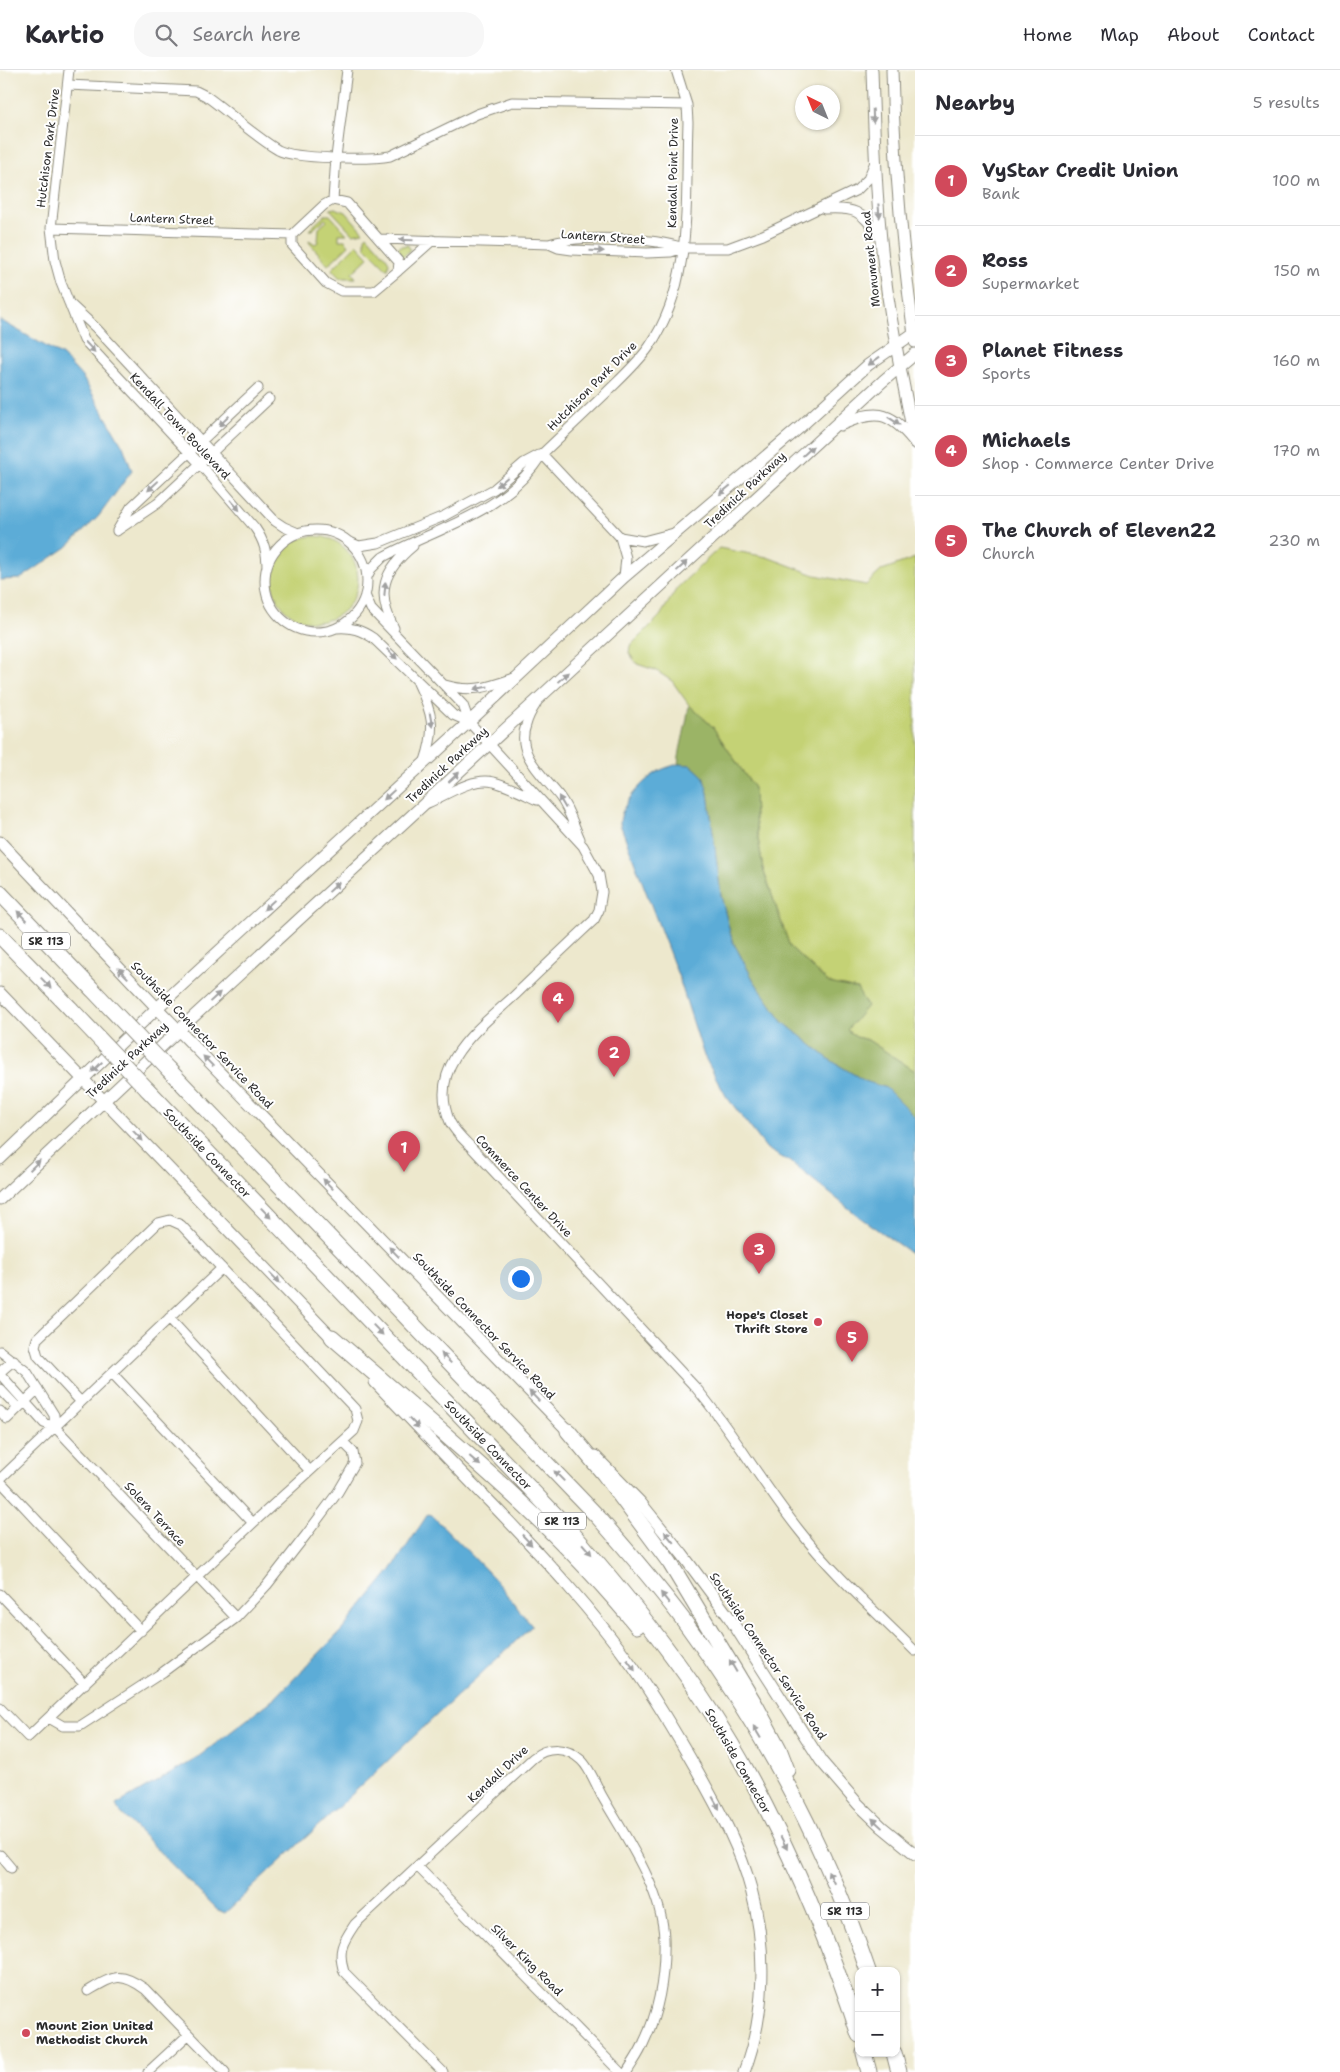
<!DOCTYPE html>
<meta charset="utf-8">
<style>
body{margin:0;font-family:"Shantell Sans",sans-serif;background:#f7f7f7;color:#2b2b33}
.controls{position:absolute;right:15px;bottom:15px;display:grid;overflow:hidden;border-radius:10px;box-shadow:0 1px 4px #0004}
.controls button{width:45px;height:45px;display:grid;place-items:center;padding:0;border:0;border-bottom:1px solid #e1e1e2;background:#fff;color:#2b2b33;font:25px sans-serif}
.compass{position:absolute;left:795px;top:15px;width:45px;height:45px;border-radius:50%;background:#fff;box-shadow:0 1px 4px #0004;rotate:317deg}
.you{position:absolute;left:520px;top:1208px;width:18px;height:18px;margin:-12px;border:4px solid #fff;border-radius:50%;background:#1a73e8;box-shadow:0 0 0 8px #1a73e833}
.badge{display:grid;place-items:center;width:32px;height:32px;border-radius:50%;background:#d1495b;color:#fff;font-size:16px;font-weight:700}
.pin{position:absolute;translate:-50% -41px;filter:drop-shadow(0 1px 2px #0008)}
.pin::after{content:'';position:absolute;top:26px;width:18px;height:15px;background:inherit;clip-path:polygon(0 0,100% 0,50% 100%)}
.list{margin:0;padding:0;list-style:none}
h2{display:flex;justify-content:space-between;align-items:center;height:65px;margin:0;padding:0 20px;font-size:21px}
h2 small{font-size:16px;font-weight:400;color:#7c7c81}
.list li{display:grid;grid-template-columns:32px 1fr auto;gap:15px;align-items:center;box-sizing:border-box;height:90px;padding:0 20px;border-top:1px solid #e1e1e2}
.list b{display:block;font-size:19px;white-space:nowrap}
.list p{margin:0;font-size:16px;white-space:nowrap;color:#7c7c81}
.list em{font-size:16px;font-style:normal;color:#7c7c81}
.icon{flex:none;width:28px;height:28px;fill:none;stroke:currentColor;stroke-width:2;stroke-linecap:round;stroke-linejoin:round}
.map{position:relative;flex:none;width:915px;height:2002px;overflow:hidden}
header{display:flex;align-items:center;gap:30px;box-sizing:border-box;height:70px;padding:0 25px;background:#fff;border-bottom:1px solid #e1e1e2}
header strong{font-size:24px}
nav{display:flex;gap:28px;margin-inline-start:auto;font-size:18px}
.search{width:350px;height:45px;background:#f7f7f7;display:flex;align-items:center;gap:12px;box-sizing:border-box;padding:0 18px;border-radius:20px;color:#7c7c81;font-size:19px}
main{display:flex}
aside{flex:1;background:#fff}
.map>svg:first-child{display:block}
.green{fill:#c4d274;stroke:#787e50}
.forest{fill:#9bb466;stroke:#637048}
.water{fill:#5cacd7;stroke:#446c81}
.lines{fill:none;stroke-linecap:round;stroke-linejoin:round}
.street-casing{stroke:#8c8a7c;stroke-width:11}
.secondary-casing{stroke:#8c8a7c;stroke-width:13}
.highway-casing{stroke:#8c8a7c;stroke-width:17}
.street{stroke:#fff;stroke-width:9}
.secondary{stroke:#fff;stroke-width:11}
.highway{stroke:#fff;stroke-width:15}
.highway-bridge-casing{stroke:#8c8a7c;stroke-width:17;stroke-linecap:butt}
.highway-bridge{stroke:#fff;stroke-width:15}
.oneway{fill:#a0a0a0}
.poi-dot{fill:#d1495b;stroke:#fff;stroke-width:2}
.labels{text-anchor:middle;stroke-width:4;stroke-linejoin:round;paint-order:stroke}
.shield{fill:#fff;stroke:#6b6b6b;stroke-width:1}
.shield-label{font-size:11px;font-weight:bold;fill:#2b2b2b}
.street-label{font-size:12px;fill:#2b2b2b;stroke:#fff}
.poi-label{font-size:12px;font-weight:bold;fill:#2b2b2b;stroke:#fff;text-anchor:end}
</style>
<header>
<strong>Kartio</strong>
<div class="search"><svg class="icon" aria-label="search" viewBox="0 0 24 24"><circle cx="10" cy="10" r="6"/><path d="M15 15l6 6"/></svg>Search here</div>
<nav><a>Home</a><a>Map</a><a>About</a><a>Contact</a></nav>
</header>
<main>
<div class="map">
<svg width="915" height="2002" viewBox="0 0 915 2002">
<rect width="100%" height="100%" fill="#fff"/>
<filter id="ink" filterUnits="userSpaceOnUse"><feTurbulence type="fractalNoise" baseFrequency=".02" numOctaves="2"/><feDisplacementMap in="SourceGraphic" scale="10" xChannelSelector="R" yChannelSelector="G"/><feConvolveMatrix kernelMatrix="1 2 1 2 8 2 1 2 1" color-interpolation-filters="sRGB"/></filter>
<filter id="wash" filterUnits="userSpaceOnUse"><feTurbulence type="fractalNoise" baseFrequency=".0096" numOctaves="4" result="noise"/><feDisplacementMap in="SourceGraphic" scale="20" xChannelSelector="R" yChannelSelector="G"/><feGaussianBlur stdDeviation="1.12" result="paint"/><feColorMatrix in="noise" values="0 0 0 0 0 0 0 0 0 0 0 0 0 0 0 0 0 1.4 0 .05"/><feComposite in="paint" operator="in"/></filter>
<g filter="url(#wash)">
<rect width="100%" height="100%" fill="#ede8cd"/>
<!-- green -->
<path class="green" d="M335,138L346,142L363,162L353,164L330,139Z
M325,145H330L347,164H339V170H345L349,175L328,195L309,172V170L315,174L318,172L319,158L327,151L325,149L312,160H309Z
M367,165L387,188L389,192L388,200L365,177V167Z
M357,174L369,187L352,203L356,208H340L332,200L333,198Z
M408,175L410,180L402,188L398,178L401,176Z
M272 509a43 43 0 1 1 86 0a43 43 0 1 1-86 0Z
M719,478L767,487L815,505L866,515L882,500L915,488V1001L868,970L856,967L847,960L866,936L857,919L829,913L790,877L763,799L755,749L754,718L712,656L689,635L672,611L655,600L637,594L629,583L630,576L660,546L677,518Z"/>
<!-- forest -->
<path class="forest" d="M689,635L712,656L754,718L755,749L763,799L790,877L829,913L857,919L867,936L847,960L856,967L868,970L915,1001V1047L886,1018L865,1011L830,990L783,952L754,911L732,870L721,826L708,723L703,706L691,695L678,694C680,674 687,655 689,635Z"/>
<!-- water -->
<path class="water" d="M0,250L63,286L83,308L123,376L132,401L98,447L67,477L20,509L0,510Z
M678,694L691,695L703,706L708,723L721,826L732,870L754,911L783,952L830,990L865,1011L886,1018L915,1047V1186L862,1149L792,1093L767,1079L726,1026L704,986L679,908L620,754C620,734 642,711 659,701C664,698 672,696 678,694Z
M428,1444L432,1445L491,1505L532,1556L225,1843L216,1839L119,1741L116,1735L194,1690L275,1628L342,1560L391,1500Z"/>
</g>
<g filter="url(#ink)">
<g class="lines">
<!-- street casing -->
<g class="street-casing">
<path id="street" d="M69,0L51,158L55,191L61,213L84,270L200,394L255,458C264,471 267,482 267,498
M68,15L196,21L206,26C230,43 253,65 278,80C294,89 371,90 390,86L477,44L512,32L687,35
M333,130L347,133L399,192L398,201L374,221H341L326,213L292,175V165L324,135Z
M333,130L336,87L347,0
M824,139C859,137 860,142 881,168
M51,158L292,165
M380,169L549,174C577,164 656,168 683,178
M549,174L558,178L572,180L647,183L671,182L684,178H728L763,165L857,120L868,109L875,92
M398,201L433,170
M69,233L96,258L275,451L284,457L298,463
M542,384L620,467L626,488L624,507
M118,460L158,433L269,329
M265 511a51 51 0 1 1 102 0a51 51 0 1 1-102 0Z
M117,461L131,437L258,318
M620,467L643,471L674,463
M350,472L359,476L378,473L444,446L494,419L524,393L539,385
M367,507L371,499L383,487C441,456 504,444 542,384C563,364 584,344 605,324C620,309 637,294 649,277C694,212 685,128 688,53L687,35L676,0
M365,525L371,539L463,635L469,652L583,776L599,805L602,822L599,840L594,850C567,875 540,901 514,926C478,959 426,996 450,1052C455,1062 464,1070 472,1078L696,1318C734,1363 762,1414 799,1460C833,1504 876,1542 915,1581
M337,558C352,557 361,560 373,568L453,645L469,652
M394,558C375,522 384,500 413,476
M418,613C433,644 436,658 425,691
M445,615C473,623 488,617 514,608
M536,634C532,640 528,647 526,655C515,684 544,706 560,727C569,739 574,756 580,769
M428,733C448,724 472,707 494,712C509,716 524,724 537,730
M169,1248L310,1401
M0,1281L27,1302L54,1345L55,1357L44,1353L0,1304
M0,1302L14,1290
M112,1303L253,1453
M0,1319L18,1338
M0,1341L7,1349L38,1319
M55,1357L236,1548
M0,1409L222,1198
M0,1411L141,1561
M0,1524L85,1614
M0,1638L28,1667L253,1453L354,1361L358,1351L355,1339L181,1155L170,1150L158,1153L37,1269L35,1276L38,1286L81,1332
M49,1648L63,1656H80L163,1602L236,1548L267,1515L306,1465L338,1422L355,1393L353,1382L343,1372
M0,1785L11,1798
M417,1796L620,2002
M88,1921C114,1906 120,1901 145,1919L225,2002
M148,2002L188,1965
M443,2002L344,1902C337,1880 343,1872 355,1854L533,1688C548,1676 567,1677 581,1690C590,1698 596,1715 602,1726C626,1768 662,1819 664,1868C665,1903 659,1941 644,1972C640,1983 633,1992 627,2002"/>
</g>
<!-- secondary casing -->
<g class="secondary-casing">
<path id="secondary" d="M872,0C874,63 876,127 883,189C890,251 903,312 915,373
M892,0C894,91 902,181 915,272
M840,355C875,340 888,339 914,371
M0,772L157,938L574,1367
M0,923L336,1272
M0,1089L157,938L469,652L624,507L799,358L868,295L914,263
M0,1129L179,960L883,311L915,284
M375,1312C415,1354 455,1396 495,1437C544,1488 592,1540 633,1597C657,1631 678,1667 698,1702C719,1740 740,1777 751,1819C767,1878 766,1944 744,2002
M595,1386L640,1432L682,1484L729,1547L821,1691L858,1734L882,1757L915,1784"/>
</g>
<!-- highway casing -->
<g class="highway-casing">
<path id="highway" d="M0,823L92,919
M0,866L71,939
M168,999L597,1446C627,1480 657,1515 684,1551C762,1657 826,1776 868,1901
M147,1019L568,1458C635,1535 700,1615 749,1705C794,1788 830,1875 859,1965
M332,1267C438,1359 549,1447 637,1556
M568,1361L604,1404L670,1493L756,1636L779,1679L787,1700
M864,1983L869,2002
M894,1983L899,2002"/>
</g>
<!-- street -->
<use href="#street" class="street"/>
<!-- secondary -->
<use href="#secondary" class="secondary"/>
<!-- highway -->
<use href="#highway" class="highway"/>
<!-- highway-bridge casing -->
<g class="highway-bridge-casing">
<path id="highway-bridge" d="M92,919L168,999
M71,939L147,1019"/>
</g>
<!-- highway-bridge -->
<use href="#highway-bridge" class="highway-bridge"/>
</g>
<!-- one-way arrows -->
<defs><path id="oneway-solid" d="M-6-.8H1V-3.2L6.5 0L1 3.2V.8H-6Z" transform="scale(1.25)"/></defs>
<g class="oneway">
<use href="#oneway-solid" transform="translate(873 46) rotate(88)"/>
<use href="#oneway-solid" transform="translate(879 141) rotate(85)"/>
<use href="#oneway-solid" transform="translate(406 170) rotate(-179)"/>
<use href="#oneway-solid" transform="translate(597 181) rotate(2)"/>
<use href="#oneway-solid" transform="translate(90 277) rotate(47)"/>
<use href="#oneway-solid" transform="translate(874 291) rotate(144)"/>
<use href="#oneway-solid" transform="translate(224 351) rotate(136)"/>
<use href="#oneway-solid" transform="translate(894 351) rotate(34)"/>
<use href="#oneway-solid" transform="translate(808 381) rotate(-43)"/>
<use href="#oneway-solid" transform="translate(502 412) rotate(139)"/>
<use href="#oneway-solid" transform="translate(153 416) rotate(137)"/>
<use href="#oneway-solid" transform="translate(725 420) rotate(140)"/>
<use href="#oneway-solid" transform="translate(235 435) rotate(49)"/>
<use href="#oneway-solid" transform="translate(682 496) rotate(-43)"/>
<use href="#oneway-solid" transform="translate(385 519) rotate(-84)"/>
<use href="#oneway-solid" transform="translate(392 584) rotate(45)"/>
<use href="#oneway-solid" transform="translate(563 607) rotate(-43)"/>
<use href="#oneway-solid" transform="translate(481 618) rotate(169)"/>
<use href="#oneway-solid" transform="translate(431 650) rotate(80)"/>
<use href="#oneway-solid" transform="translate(454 707) rotate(-43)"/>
<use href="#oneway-solid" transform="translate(389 725) rotate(137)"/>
<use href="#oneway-solid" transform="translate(562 732) rotate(-120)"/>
<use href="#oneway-solid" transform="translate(334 817) rotate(-43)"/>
<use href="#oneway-solid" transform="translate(269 835) rotate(137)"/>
<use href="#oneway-solid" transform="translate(22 846) rotate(-134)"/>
<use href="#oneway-solid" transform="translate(123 903) rotate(-134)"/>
<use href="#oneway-solid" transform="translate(46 913) rotate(46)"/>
<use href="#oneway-solid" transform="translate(215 927) rotate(-43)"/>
<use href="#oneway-solid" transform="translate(208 991) rotate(-134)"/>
<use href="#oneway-solid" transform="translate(97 997) rotate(135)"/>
<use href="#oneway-solid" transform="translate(138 1066) rotate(46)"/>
<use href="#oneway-solid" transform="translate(35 1095) rotate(-44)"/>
<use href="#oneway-solid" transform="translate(328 1114) rotate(-134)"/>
<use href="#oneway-solid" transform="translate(266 1143) rotate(46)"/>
<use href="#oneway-solid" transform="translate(394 1182) rotate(-134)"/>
<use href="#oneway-solid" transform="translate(275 1208) rotate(46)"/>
<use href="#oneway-solid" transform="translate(378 1260) rotate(46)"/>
<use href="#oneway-solid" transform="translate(446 1288) rotate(-134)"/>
<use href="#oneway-solid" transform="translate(534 1326) rotate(-134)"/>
<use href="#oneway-solid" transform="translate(414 1353) rotate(46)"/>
<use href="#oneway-solid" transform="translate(475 1391) rotate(41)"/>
<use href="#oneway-solid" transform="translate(559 1406) rotate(-134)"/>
<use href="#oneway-solid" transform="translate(669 1467) rotate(-129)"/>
<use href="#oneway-solid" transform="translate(527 1470) rotate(47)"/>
<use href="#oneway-solid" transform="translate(587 1479) rotate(49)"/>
<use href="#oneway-solid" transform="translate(665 1528) rotate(-128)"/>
<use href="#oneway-solid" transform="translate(631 1595) rotate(54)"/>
<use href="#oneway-solid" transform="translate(733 1596) rotate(-120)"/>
<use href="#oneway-solid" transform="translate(757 1662) rotate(-121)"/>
<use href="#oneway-solid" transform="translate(716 1733) rotate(61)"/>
<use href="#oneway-solid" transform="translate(877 1753) rotate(-137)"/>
<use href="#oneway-solid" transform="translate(784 1773) rotate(63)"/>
<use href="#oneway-solid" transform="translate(831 1807) rotate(-115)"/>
</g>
</g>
<!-- markers -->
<g class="poi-dot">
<circle cx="818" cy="1252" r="5"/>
<circle cx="26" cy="1963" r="5"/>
</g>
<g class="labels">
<!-- shield labels -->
<g class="shield">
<rect x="22" y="862.5" width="48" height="17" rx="4"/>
<rect x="538" y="1442.5" width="48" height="17" rx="4"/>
<rect x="821" y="1832.5" width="48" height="17" rx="4"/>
</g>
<g class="shield-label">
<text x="46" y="875">SR 113</text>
<text x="562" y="1455">SR 113</text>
<text x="845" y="1845">SR 113</text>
</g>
<!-- street labels -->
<g class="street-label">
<text transform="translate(48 78) rotate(-83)" y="4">Hutchison Park Drive</text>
<text transform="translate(673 103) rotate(-89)" y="4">Kendall Point Drive</text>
<text transform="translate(172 149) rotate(2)" y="4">Lantern Street</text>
<text transform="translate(603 167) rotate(4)" y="4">Lantern Street</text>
<text transform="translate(871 189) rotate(-96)" y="4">Monument Road</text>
<text transform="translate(592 316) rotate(-45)" y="4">Hutchison Park Drive</text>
<text transform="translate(180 356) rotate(47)" y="4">Kendall Town Boulevard</text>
<text transform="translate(745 420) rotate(-43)" y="4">Tredinick Parkway</text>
<text transform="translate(447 695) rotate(-43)" y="4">Tredinick Parkway</text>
<text transform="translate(202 965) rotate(46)" y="4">Southside Connector Service Road</text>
<text transform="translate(127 990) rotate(-43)" y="4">Tredinick Parkway</text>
<text transform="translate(207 1083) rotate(46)" y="4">Southside Connector</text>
<text transform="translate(524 1116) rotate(47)" y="4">Commerce Center Drive</text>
<text transform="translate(484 1256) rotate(46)" y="4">Southside Connector Service Road</text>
<text transform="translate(488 1375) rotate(46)" y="4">Southside Connector</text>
<text transform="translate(155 1444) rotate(47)" y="4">Solera Terrace</text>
<text transform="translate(768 1586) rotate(56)" y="4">Southside Connector Service Road</text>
<text transform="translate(738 1691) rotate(60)" y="4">Southside Connector</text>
<text transform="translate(498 1704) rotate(-43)" y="4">Kendall Drive</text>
<text transform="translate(527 1890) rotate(45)" y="4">Silver King Road</text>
</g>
<!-- poi labels -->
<g class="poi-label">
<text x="808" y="1249">Hope's Closet<tspan x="808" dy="14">Thrift Store</tspan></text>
<text x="36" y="1960" text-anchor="start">Mount Zion United<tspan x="36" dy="14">Methodist Church</tspan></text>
</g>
</g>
</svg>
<div class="controls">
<button>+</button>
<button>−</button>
</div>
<svg class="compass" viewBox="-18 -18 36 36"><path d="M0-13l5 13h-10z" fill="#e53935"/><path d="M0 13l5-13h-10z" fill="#7c7c81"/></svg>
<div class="you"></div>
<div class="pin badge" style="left:404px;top:1102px">1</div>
<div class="pin badge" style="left:614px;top:1007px">2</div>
<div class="pin badge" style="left:759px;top:1204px">3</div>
<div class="pin badge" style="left:558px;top:953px">4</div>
<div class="pin badge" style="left:852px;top:1292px">5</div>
</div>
<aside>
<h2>Nearby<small>5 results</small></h2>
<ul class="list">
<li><span class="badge">1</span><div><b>VyStar Credit Union</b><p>Bank</p></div><em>100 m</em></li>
<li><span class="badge">2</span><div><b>Ross</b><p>Supermarket</p></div><em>150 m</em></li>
<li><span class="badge">3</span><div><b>Planet Fitness</b><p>Sports</p></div><em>160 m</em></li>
<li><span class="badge">4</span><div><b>Michaels</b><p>Shop · Commerce Center Drive</p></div><em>170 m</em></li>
<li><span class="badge">5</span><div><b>The Church of Eleven22</b><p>Church</p></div><em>230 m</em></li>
</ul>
</aside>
</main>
